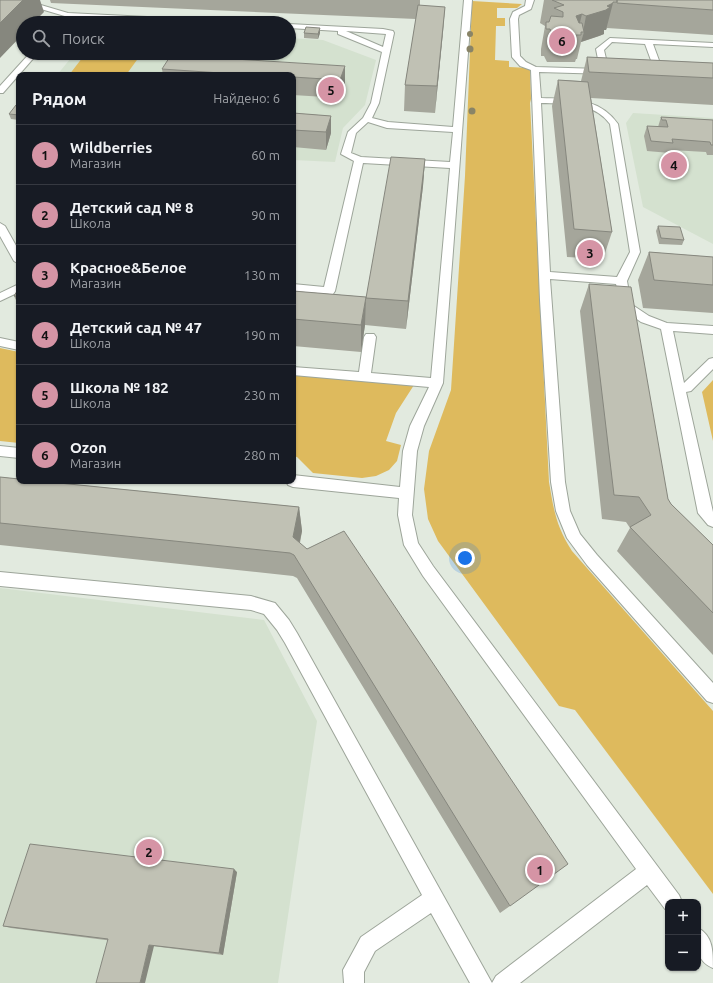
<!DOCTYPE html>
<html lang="ru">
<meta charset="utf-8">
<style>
body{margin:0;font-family:Ubuntu,sans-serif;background:#242831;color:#f1f3f6}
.controls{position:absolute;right:12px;bottom:12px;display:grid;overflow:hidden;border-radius:8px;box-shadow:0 1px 3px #0004}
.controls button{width:36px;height:36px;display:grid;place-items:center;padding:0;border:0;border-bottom:1px solid #363941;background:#171b24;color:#f1f3f6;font:20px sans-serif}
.you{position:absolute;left:465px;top:558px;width:14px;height:14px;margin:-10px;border:3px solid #fff;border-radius:50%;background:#1a73e8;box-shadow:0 0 0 6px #1a73e833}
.badge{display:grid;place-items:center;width:26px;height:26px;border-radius:50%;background:#d594a5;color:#111;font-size:13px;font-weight:700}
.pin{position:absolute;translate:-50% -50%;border:2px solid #fff;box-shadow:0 1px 4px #0006}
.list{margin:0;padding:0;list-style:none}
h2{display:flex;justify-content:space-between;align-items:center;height:52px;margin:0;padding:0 16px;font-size:17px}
h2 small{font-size:13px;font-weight:400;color:#9ea1a6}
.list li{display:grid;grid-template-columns:26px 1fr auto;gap:12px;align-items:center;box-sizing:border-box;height:60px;padding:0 16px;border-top:1px solid #363941}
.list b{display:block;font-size:15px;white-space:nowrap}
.list p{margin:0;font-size:13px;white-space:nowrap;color:#9ea1a6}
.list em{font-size:13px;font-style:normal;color:#9ea1a6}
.icon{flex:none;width:22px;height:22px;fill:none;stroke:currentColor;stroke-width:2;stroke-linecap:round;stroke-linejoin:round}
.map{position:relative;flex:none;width:713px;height:983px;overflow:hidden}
.search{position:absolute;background:#171b24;box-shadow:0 1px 3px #0004;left:16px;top:16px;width:280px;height:44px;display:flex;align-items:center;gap:10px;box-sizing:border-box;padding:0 14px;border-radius:22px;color:#9ea1a6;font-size:15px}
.panel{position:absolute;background:#171b24;box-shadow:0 1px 3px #0004;left:16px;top:72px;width:280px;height:412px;border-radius:8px}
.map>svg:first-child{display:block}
.built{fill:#d4e1cf}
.green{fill:#deba5d}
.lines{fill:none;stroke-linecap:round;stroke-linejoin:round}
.service-casing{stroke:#9da59a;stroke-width:2}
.service{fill:#fff;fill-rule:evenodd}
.tree{fill:#898467}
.wall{fill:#a5a69b}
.shaded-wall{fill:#86877e}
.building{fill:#c0c1b4;stroke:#86877e}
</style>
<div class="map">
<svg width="713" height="983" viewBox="0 0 713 983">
<rect width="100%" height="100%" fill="#e2eadf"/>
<!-- built -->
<path class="built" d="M289,38L323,40L376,60L365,105L343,128L335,162L293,160V75H57L75,53H289Z
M633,113L713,118V244L643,207L626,123Z
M0,588L264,620L317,721L278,983H0Z"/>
<!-- green -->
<path class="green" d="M472,1L522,4L517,8H497V18H505V26H496L495,60L509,61V67L530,68L531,99L530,103L549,482C554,511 556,526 572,551L713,711V894L575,710L559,706L438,541L428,519L424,489L429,451L451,390L465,176Z
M86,53H142L126,75H69Z
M0,348L19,352V443L0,441Z
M293,375L414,385L396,413L386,441L401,445L397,461L389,470L376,476L362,478L313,473L297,457L293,456Z
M713,380V441L702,392Z"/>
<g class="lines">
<!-- service casing -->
<g class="service-casing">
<path id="service" d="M0,0H24L68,13L226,21L230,23H183L68,17L24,4L0,3Z
M464,0H472L443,383L424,426L417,451L412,515L418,543L433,566L679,895L682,902H668V910L665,909L647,885L520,983H492L496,976L636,869L423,576L404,545L398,515L399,498L293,487L288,485L286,481H293V475L400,487L403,451L410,426L429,387L293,375V367L359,372L364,337L366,334H374L376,337L371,373L431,378L450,168L363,163L335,291L333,294L329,295L293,292V284L324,287L354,161L341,154L348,132L363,118L371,103L382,52L338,34V31L289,28V24L383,29L393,31L394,33L379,103L372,118L388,122L453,127ZM346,31L386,34L383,47ZM368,122L387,128L453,132L450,162L361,157L351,153L356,133Z
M526,0H534L531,9L519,15L518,19L520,56L526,62L536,67L600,69L596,49L610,38L713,43V47L653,44L664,74L660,76L656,74L645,44L612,42L604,50L609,72L608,74L539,72L541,98C571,99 599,97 618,124L640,252L627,281L631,304L649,316L667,323L713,326V334L673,331L684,383L709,359L713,358V369L691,391L686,392L713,512V527L708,525L698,513L661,329L641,322L622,309L616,284L550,279L565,482L570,511L580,534L597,555L713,683V703L707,701L587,565L567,538L556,511L551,482L540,300L531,70L520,66L512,57L510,19L513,12L525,6ZM541,103C566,104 594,102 610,124L630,252L617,277L550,272Z
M30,53H38L3,93H0V86Z
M0,223L5,226L19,251V264L14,261L0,236Z
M19,284V292L0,301V293Z
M0,338L19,342V350L0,346Z
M0,446L19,448V458L0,456Z
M0,572L251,596L275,603L289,620L297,633L492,983H470L431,913L375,951L364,972V983H344L343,970L361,937L422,895L285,643L277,630L264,614L251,610L0,586Z
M698,928C713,936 713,951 713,968C694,960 698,945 698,928Z"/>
</g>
<!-- service -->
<use href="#service" class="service"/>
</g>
<!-- trees -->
<g class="tree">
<circle cx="470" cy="34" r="3"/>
<circle cx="470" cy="49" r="3.5"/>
<circle cx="472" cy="111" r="3.5"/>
</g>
<!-- wall -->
<path class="wall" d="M50,0H420V6L445,7L435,113L404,111L405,85L416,19L51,3Z
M544,0H713V35L607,28L606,30H604V34L599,36L581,42L577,59H576L575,62H547L544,56H541V49L545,26L540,23Z
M320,28V33L318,39L304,38V33Z
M587,57L713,63V105L591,98L612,232L603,259L567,257L552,106L558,80L581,81Z
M345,66V83L341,98L293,95V75H163L162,69Z
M19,105V120L11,119L9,114Z
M293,113L331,116V133L326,150L293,147Z
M661,117L713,120V155H707L706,152L671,150L670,153L647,151L644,136L647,126L658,127Z
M425,159L423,186L406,329L365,325L361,352L293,346V291L366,297Z
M658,226L684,240L682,245L659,244L656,231Z
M649,252L713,257V313L643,308L638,280Z
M589,284L668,499L671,504L713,545V655L617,551L630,528L626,522L602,519L580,311Z
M19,288V306L14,296Z
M0,477L299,507L302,531L300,543L510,906L500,913L297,578L293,576L0,545Z
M237,872L223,955L11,928L3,926Z"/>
<!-- shaded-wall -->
<path class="shaded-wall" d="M23,0H40L44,12L33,23H23V34L0,58V23Z
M613,3L606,30H604V34L599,36L581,42L584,32H583L586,16L607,6Z
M445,7L443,32L435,113L437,86Z
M582,14L577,35L576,16Z
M320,28V33L318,39V34Z
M345,66V83L341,98L340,80Z
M331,116V133L326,150V132Z
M425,159L423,186L406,329L408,301Z
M366,297L365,325L361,352V325Z
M299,507L302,531L296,559L293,537Z
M234,869L237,872L223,955L219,953Z
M149,945L154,946L145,983H140Z"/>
<!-- building -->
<path class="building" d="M0,0H23L0,23Z
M552,0H617V2H613V3L607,6L610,7L606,10L586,16L582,14L576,16L579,23H582L584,32H581V35H553L550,29H546V22H549L551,16L563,17V12L554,8L564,5Z
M617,0H713V10L617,3Z
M418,5L445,7L437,86L405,85Z
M306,27L320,28L318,34L304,33Z
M171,55L345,66L340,80L293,77V75H235V74L162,69Z
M587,57L713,63V78L589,72Z
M558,80L588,82L612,232L574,229Z
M16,105H19V115L9,114Z
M293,113L331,116L326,132L293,130Z
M661,117L713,120V145H711L710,142L672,139L673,143L651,141L647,126L668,127L666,120H662Z
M391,157L425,159L408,301L366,298Z
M658,226L680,227L684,240L661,238Z
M649,252L713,257V285L654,280Z
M589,284L631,287L668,499L671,504L713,545V613L630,527L651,515L639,497L614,495Z
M19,288V296H14Z
M293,291L366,297L361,325L293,319Z
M0,477L19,479V481H39L299,507L293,537L307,549L344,531L568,864L510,906L294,555L290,553L0,523Z
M30,844L234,869L219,953L149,945L140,983H96L108,939L3,926Z"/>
</svg>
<div class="controls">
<button>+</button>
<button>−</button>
</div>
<div class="you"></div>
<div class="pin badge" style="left:540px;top:870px">1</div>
<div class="pin badge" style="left:149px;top:852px">2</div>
<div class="pin badge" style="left:590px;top:253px">3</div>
<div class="pin badge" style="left:674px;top:165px">4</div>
<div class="pin badge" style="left:331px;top:90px">5</div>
<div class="pin badge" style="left:562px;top:41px">6</div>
<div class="search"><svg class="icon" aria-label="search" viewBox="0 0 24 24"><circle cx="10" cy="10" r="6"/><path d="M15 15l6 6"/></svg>Поиск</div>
<section class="panel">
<h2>Рядом<small>Найдено: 6</small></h2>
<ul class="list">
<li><span class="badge">1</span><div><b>Wildberries</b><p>Магазин</p></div><em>60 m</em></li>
<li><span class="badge">2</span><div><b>Детский сад № 8</b><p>Школа</p></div><em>90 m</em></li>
<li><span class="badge">3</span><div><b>Красное&amp;Белое</b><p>Магазин</p></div><em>130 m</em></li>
<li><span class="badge">4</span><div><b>Детский сад № 47</b><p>Школа</p></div><em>190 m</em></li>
<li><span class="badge">5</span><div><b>Школа № 182</b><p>Школа</p></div><em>230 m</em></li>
<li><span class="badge">6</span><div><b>Ozon</b><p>Магазин</p></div><em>280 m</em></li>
</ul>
</section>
</div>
